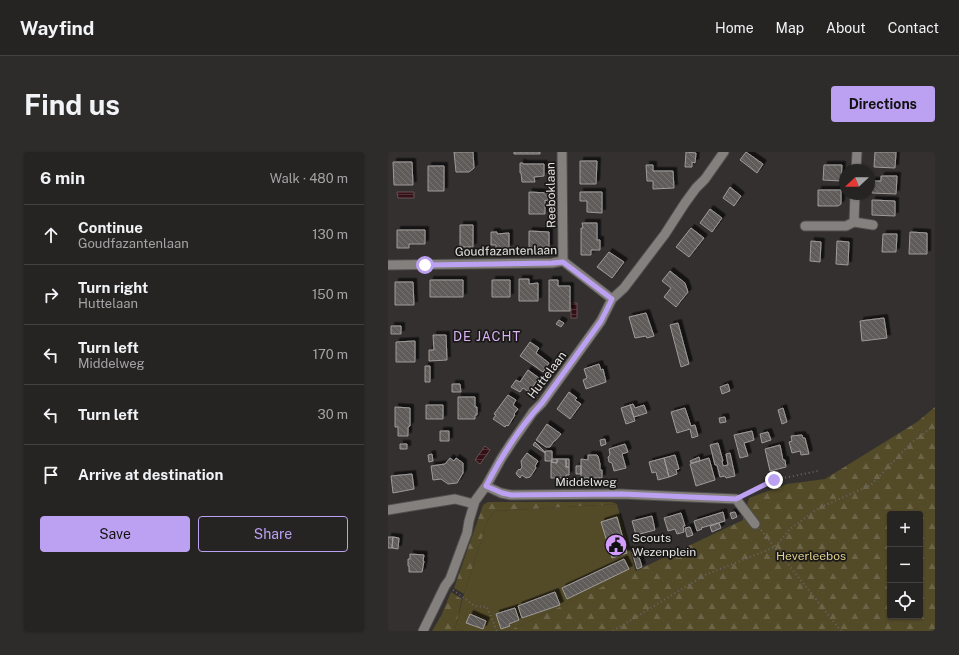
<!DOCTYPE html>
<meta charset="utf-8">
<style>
body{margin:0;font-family:"Public Sans",sans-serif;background:#2e2c2b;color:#f1f3f6}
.controls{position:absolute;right:12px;bottom:12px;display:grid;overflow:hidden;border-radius:4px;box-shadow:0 1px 3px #0004}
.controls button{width:36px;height:36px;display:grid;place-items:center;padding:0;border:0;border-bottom:1px solid #424141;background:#262423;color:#f1f3f6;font:20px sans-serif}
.compass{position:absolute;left:451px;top:12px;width:36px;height:36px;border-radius:50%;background:#262423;box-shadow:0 1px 3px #0004;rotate:248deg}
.stop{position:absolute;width:12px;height:12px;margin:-9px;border:3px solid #bca0f2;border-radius:50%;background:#fff}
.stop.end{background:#bca0f2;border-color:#fff;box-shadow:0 1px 4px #0008}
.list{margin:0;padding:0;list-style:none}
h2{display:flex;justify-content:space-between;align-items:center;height:52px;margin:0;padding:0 16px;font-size:17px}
h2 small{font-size:13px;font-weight:400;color:#a4a4a6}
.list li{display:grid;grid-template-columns:26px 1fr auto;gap:12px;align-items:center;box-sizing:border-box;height:60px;padding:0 16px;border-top:1px solid #424141}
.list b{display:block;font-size:15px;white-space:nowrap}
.list p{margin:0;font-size:13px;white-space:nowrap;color:#a4a4a6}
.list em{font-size:13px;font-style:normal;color:#a4a4a6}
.actions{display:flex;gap:8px;padding:12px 16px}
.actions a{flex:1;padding:9px 0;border:1px solid #bca0f2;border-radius:4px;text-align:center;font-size:14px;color:#bca0f2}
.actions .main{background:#bca0f2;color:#111}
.icon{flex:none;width:22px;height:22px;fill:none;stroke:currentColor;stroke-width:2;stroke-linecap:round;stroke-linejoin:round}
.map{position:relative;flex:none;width:547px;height:479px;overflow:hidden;border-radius:4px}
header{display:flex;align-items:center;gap:24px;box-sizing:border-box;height:56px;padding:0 20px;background:#262423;border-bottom:1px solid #424141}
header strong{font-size:19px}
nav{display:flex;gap:22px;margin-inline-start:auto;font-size:14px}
.intro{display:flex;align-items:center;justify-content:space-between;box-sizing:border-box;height:96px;padding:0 24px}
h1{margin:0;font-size:28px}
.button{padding:10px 18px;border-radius:4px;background:#bca0f2;color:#111;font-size:14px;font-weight:700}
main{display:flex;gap:24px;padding:0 24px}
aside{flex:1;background:#262423;border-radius:4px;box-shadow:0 1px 3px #0004}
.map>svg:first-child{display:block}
.green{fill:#534a28}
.forest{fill:url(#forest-firs);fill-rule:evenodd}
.water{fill:url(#water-rules);stroke:#695054}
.building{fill:url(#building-back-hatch);stroke:#9f9b9a;filter:url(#shadow)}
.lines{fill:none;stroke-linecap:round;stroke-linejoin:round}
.street-casing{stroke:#504d4c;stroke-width:11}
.path{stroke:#686665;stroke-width:2;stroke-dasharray:1 3;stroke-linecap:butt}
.street{stroke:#83807e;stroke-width:9}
.route{stroke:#bca0f2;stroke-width:5}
.labels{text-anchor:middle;stroke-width:3.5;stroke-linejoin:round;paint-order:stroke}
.street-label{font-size:12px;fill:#e5e3e2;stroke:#1a1918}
.poi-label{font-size:12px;fill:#e5e3e2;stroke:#1a1918;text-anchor:start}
.park-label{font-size:12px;fill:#dfcf8d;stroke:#1a1918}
.neighbourhood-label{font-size:13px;letter-spacing:1px;fill:#d8b2f5;stroke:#1a1918}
</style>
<header>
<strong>Wayfind</strong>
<nav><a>Home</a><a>Map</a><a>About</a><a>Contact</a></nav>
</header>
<div class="intro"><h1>Find us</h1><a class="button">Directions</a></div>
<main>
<aside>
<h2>6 min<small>Walk · 480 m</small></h2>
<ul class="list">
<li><svg class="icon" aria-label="ahead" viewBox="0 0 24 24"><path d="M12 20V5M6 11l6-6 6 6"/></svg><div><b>Continue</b><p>Goudfazantenlaan</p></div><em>130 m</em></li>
<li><svg class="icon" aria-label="right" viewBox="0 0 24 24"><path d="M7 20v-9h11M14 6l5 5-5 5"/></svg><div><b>Turn right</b><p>Huttelaan</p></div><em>150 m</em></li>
<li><svg class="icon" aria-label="left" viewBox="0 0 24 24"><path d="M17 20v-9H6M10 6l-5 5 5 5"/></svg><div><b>Turn left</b><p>Middelweg</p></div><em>170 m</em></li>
<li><svg class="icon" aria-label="left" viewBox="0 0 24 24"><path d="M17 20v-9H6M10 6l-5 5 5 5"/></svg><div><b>Turn left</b></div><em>30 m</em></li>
<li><svg class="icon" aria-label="arrive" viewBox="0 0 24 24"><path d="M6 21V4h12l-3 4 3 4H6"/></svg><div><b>Arrive at destination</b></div></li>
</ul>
<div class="actions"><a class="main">Save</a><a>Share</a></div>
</aside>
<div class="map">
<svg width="547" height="479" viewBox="0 0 547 479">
<defs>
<pattern id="forest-firs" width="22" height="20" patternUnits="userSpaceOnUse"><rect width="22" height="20" fill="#534a28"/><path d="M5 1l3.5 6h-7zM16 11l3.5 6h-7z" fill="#6c6447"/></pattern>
<pattern id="water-rules" width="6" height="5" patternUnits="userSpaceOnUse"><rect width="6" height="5" fill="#341117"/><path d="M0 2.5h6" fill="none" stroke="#513438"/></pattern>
<pattern id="building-back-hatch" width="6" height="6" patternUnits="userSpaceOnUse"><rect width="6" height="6" fill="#5f5b5a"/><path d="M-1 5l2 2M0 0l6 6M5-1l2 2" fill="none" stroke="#767271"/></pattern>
<filter id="shadow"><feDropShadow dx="3.5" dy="-3.5" stdDeviation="0" flood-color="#0009"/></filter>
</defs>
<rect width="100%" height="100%" fill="#33302f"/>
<!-- green -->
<path class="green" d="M229,352L248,420L120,479H76L67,477L76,442L100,368L107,359Z"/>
<!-- forest -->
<path class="forest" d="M547,255V479H120L176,453L355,368L361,346L399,332L437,327L529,270ZM502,362H532V464H502Z
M100,350H224L229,352L107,359L100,368L76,442L66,436L94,356L95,353Z
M63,440L74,447L67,477L76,479H44L53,464Z"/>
<!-- water -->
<path class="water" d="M9,40H26V46H10Z
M183,151H189V166H183Z
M97,294L102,298L92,312L87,308Z"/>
<!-- building -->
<path class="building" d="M66,0H85L86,16L81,20H68Z
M126,0H152V2H126Z
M298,0L308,1L307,11L304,10V15H297Z
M358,0L375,12L369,21L352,8Z
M487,0H508L507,16L486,15Z
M192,9H209L208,32H192Z
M5,10H24L25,33H6Z
M132,11H135V12H156V24L146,25L147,30H134L133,21H132Z
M258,13H265V19H285L286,36L265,37V29H259Z
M436,13H454L453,29L435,28Z
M40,14H56V39H40Z
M493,24H509L508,42L484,41V29H493Z
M342,35L353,44L346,54L335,46Z
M430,38H453V52L450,54H430Z
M141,40L160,41V49L157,48V62H141Z
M192,40H214V61L199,60V49H192Z
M484,48L507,49V64L484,63Z
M322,57L334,66L324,80L312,71Z
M194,71H209V88H212V98H203V103H193V76H195Z
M72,73H85V95H72Z
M303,76L316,86L301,105L288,95Z
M9,78H37V92H21V96H9Z
M141,79L161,80V96H141Z
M103,80H109V82L121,81V96L108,97V93H103Z
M522,80L539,81V102H521Z
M495,82H509L508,100H494Z
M423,89L433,90L432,110L422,109Z
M449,89L461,90L460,113L448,112Z
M221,100L236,110L224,126L209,115Z
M282,119L297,131L300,140L288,155L276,145L283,136L274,129Z
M131,127H141V132L150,131V149H131Z
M42,128H75V145H42Z
M104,128H122V145H104Z
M161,128H170V134H182V159H161Z
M7,130H25L26,153H7Z
M258,161L266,184L259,186L258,184L247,186L241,165Z
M496,166L499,186L474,189L472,169Z
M171,168L176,171L173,175L168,172Z
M290,171L301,212L293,215L282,173Z
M3,174H13V182H3Z
M45,183H58L59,208L41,209V198H46Z
M27,189V210H8V190Z
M142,190L151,196L148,201L161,211L155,220L132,204Z
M211,212L213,218L215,217L218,230L198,237L195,228L199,226L196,217Z
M37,214H42V230H37Z
M140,218L151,226L141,240L135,236L132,240L123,235L128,228L132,230Z
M64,232H72L73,240H64Z
M340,232L342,239L334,242L332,235Z
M181,240L189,246L187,248L193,252L182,267L169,257Z
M120,243L128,248L125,253L130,257L126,262L127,263L120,274L119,273L117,275L105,267L108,263L106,262Z
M70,245H87V255H89V263H87V267H70Z
M245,252L247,256L256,253L259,261L246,265L242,253Z
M38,253H55V267H38Z
M242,253L247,269L238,272L233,256Z
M7,255L22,256V274L20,275V284H10V275H7Z
M297,256L303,274L307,273L310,284L304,286L302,277L289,281L283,260Z
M395,256L399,270L394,272L390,258Z
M337,265L338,270L332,271L331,266Z
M159,272L173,282L167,289H166L162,295H158L148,288Z
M52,279H61V289H52Z
M364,279L366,288L356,291L360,304L352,306L346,283Z
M380,280L383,288L374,291L372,282Z
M414,283L415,286H417L421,302L413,303L412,299L404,301L401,290L404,289L403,284Z
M217,287L218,292L213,294L212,288Z
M147,290L157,300V301L145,293Z
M330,291L335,309H334L335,314L340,313L338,302L342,301L347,324L338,326L337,324L332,325L329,313H327L322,293Z
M12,292H19V297H12Z
M237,292L240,300L234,302L238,316L226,319L224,311L221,310L220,305L222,303L221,297Z
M392,293L395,308H397L398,315L382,319L377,297Z
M157,299H164V309H157Z
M139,301L150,309L147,314L148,316L142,325L138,326L134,323L132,326L129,323L128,321L131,317L132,318L134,315L133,309Z
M44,302L45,309L41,310L40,303Z
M200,303H209L210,304L212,312V318H214V326H193V307L200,308Z
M287,303L291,317L288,318L289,322L281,325L276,306Z
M311,305L312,309L303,311L302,309Z
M62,306L66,309L68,306L75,311V321L69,331L60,332L53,327L45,328L43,314L57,312Z
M276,306L281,325L270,328L268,320L264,321L261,310Z
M321,306L327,328L308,334L302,312Z
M164,307H169V311L163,310Z
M169,307H178V315H181V323H178V326H163V310L169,311Z
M178,307H181V315H178Z
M188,314H193V322H188Z
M24,322L26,337L5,341L3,324Z
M335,360L337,369L313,376L314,377L309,379L306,369Z
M347,360L349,365L344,367L342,361Z
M293,361L297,374H295L296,380L289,382L287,377L280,379L276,366Z
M264,364L267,378L248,383L244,369Z
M229,365L239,401L224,406L213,370Z
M331,371L333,376L324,380L322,374Z
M302,375L305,383L299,385L297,376Z
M0,385H5L4,396H0Z
M5,385L11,386L10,397L4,396Z
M249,398L254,415L249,417L244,400Z
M22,402L36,403L35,409H36L34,420H21V414H20V407H22Z
M236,407L241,417L179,447L174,436Z
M167,440L172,453L134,466L130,454Z
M127,456L131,468L121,472L122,474L113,477L108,462Z
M82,462L98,469L95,477L78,471Z"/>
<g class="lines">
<!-- street casing -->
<g class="street-casing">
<path id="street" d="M174,0L175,109
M468,18L469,0
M466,70L485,73
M417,74H458L466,70L467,42
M0,113L164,111L175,109L224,147
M98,334L113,341L123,343L233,342L348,347L367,372
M0,358L67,347L86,352
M35,479L57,434L62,427L79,381L81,369L87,349L98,334L113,307L124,290L145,260L154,251L213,169L224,147L236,136L277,82L297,51L308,36L317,27L336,0"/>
</g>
<!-- path -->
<path class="path" d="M357,343L386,328L430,319
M373,378L453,479
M65,438L87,454L99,455L109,479
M225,479L317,423L387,395L402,377L431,356L483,333L523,291L547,273"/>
<!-- street -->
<use href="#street" class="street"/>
</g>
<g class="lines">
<!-- route -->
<path class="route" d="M37,113L164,111L175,110L224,147L213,169L154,251C132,275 113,305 98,334L114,341L123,343L234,342L348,347L386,328"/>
</g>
<!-- icons -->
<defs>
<g id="civic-disc" transform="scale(1.15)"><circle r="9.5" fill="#d49cfc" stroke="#1a1918"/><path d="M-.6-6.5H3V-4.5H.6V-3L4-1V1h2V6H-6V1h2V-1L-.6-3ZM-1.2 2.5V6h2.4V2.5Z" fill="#111"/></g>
</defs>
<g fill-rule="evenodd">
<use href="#civic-disc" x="228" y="393"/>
</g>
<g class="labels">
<!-- street labels -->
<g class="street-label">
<text transform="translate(163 43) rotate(-91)" y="4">Reeboklaan</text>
<text transform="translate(118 99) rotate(-1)" y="4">Goudfazantenlaan</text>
<text transform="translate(159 223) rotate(-53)" y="4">Huttelaan</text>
<text x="198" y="334">Middelweg</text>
</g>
<!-- poi labels -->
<g class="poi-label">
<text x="244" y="390">Scouts<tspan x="244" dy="14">Wezenplein</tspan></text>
</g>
<!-- park labels -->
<g class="park-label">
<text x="423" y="408">Heverleebos</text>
</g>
<!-- neighbourhood labels -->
<g class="neighbourhood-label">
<text x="99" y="189">DE JACHT</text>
</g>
</g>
</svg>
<div class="controls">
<button>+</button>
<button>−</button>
<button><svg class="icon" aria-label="locate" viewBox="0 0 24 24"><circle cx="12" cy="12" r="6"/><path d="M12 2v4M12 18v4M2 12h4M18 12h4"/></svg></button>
</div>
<svg class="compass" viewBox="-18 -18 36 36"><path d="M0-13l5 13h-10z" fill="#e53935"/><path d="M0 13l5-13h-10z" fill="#a4a4a6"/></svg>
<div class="stop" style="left:37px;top:113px"></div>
<div class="stop end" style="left:386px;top:328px"></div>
</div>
</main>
